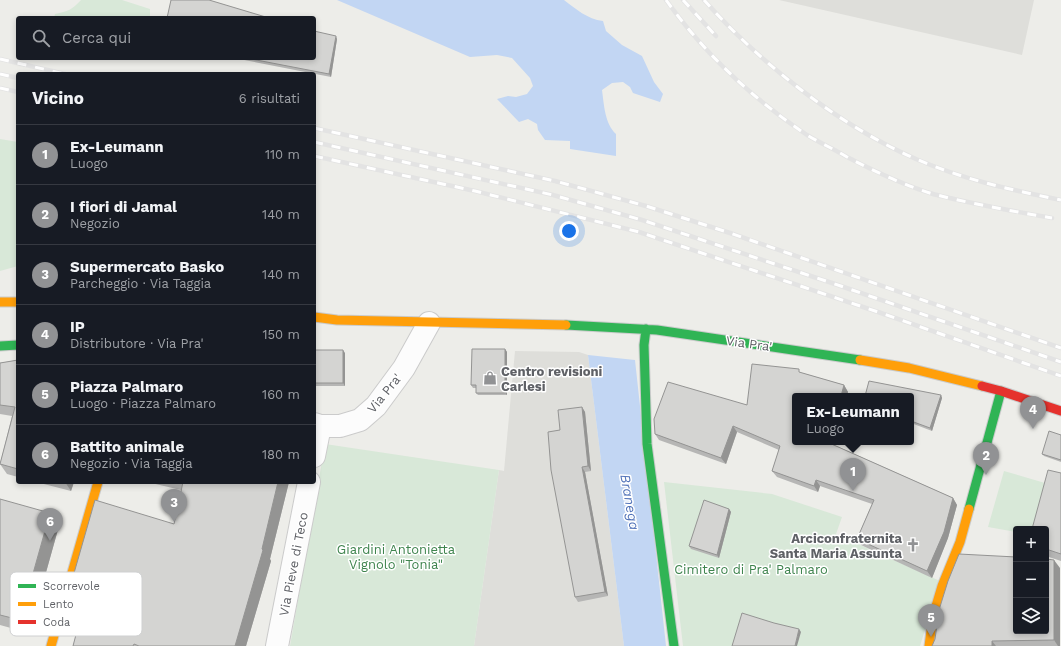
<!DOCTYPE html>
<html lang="it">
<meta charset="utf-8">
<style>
body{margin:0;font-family:"Work Sans",sans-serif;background:#242831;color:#f1f3f6}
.controls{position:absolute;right:12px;bottom:12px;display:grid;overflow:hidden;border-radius:4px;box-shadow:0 2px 6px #0003}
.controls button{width:36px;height:36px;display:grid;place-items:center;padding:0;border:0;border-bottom:1px solid #363941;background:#171b24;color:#f1f3f6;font:20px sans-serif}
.you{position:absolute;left:569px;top:231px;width:14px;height:14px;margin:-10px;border:3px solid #fff;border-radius:50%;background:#1a73e8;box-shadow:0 0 0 6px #1a73e833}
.badge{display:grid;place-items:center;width:26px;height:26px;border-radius:50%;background:#919294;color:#fff;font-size:13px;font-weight:700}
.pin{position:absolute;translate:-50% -33px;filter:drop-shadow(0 1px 2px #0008)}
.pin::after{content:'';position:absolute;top:21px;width:14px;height:12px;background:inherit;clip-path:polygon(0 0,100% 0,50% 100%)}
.popup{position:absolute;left:792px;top:393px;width:122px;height:52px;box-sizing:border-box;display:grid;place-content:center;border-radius:4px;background:#171b24;filter:drop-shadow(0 1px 3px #0005);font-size:13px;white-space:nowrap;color:#9ea1a6}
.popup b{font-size:15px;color:#f1f3f6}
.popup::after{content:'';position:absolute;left:50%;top:100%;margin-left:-8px;border:8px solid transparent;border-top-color:#171b24}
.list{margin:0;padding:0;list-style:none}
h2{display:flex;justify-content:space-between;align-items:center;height:52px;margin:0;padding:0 16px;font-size:17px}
h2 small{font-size:13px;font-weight:400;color:#9ea1a6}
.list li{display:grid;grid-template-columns:26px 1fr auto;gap:12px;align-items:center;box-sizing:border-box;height:60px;padding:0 16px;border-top:1px solid #363941}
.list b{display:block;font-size:15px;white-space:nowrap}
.list p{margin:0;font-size:13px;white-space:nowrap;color:#9ea1a6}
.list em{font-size:13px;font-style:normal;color:#9ea1a6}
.icon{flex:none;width:22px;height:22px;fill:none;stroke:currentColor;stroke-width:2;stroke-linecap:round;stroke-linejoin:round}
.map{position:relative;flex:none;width:1061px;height:646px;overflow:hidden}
.search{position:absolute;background:#171b24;box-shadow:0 2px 6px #0003;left:16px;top:16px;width:300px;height:44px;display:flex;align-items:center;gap:10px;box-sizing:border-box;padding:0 14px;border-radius:4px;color:#9ea1a6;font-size:15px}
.panel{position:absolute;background:#171b24;box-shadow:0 2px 6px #0003;left:16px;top:72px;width:300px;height:412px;border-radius:4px}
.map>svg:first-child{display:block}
.industrial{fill:#dededa}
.green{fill:#d8e8d8}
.water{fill:#c2d6f3}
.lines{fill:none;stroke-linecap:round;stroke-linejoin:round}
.street-casing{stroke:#cbcbcb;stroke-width:24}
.fast-casing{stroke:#cacbcb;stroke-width:11}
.slow-casing{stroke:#cacbcb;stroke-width:11}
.jam-casing{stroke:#cacbcb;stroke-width:11}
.street{stroke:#fcfcfc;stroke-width:22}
.fast{stroke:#30b455;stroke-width:9}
.slow{stroke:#ff9f0a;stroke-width:9}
.jam{stroke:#e5322d;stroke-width:9}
.rail-casing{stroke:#e3e3e3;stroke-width:4.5}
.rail{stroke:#fff;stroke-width:3;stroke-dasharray:9;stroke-linecap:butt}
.wall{fill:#b6b6b5}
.shaded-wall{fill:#949493}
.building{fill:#d4d4d2;stroke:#949493}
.labels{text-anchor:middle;stroke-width:3;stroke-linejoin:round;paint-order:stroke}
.street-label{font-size:13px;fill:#5f6166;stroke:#fff}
.poi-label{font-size:13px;font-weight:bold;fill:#5f6166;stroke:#fff;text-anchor:start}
.park-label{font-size:13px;fill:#3f844e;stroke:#fff}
.water-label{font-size:14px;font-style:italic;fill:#5374b9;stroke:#fff}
.key{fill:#fff;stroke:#cfd0d1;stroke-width:1}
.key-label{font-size:11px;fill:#5f6166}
</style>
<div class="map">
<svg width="1061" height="646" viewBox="0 0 1061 646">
<rect width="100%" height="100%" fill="#edede9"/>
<!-- industrial -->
<path class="industrial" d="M779,0H1034L1022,55Z
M515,351L579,352L588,355L624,646H474L499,470L504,471Z"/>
<!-- green -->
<path class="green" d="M81,0H122L150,9V18H54L55,14C68,11 72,10 81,0Z
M0,139L18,142V266L0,271Z
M325,444L499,470L474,646H290Z
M1004,471L1045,483L1033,529H1016V532L988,527Z
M664,482L772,494L842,517L836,534L940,581L920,646H683Z"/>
<!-- water -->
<path class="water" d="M337,0H564C576,9 587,19 603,21L606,31L622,45L642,56L654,82L663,94L660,102L633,93L630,87L623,82L612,83L602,90C604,105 605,124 616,134V156L570,149V141L545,140L538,130L537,124L528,119L519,122L497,99L508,96L516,97L527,94L533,86L530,78L512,58L497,55L470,57Z
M588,355L635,360L666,646H624Z"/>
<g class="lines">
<!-- street casing -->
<g class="street-casing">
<path id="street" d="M314,424L320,426H340L360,420L376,406L404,368L429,323
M314,456L320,426
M277,646L309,482"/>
</g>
<!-- fast casing -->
<g class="fast-casing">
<path id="fast" d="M566,325L657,330L860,360
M646,329L644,345L647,444L674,646
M0,346L18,345
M969,509L1001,391"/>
</g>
<!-- slow casing -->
<g class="slow-casing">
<path id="slow" d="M0,302H18
M314,317L337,320L566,325
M860,360L909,368L982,386
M51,646L98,482
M929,646L933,616L942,586L960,542L969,509"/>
</g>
<!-- jam casing -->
<g class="jam-casing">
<path id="jam" d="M982,386L1001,391L1061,411"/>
</g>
<!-- street -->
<use href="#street" class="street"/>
<!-- fast -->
<use href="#fast" class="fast"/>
<!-- slow -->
<use href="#slow" class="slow"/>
<!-- jam -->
<use href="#jam" class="jam"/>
<!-- rail casing -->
<g class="rail-casing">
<path id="rail" d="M666,0C704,53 753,99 807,135C820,143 834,149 847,157C874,171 903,185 933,194C972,204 1012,211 1052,218
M683,0L716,36
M704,0C760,63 838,125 916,159C962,179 1011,190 1061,200
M0,59L65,74
M0,74L18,78
M0,88L18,92
M314,128L555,181L646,206L730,233L1061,348
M314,142L553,195L642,220L832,283L1061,362
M314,156L475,191L639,232L878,312L1061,376"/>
</g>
<!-- rail -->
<use href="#rail" class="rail"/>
</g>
<!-- wall -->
<path class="wall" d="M337,39L331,77L234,58H314Z
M505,349L507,352V395H478L476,393V388H473L471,385Z
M314,350L345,353V386H314Z
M18,360V477L7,474L0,464L12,416L0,414V363Z
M802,373L844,385L848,392L847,396H795V442H833L832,444L953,498L957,505L948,538L932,578L861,545L857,539L872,504L820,486L818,492L777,477L772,471L779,450L737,432L726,464L659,440L655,434L747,405Z
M941,395L942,398L932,431L911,423V396Z
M582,407L585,412L591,471L585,472L608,596L578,602L575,597L560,430Z
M1061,435V462L1044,456L1042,454Z
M1061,473V561L1046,556V529Z
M36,482H74L71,491Z
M147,482H289L270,559L271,561L246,646H73L76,635L68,633L60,622L174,524L181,490Z
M0,499L59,526L29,633L0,625Z
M729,509L731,512L719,558L691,549L689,546Z
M1060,568V646H932Z"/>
<!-- shaded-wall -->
<path class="shaded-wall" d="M336,36L337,39L331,77L329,74Z
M505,349L507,352V395L505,393Z
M343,350L345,353V386L343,383Z
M844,385L848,392L847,396H841Z
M941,395L942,398L932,431L930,428Z
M582,407L585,412L591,471L588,466Z
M733,426L737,432L726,464L721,458Z
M827,442H833L831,448Z
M582,467L585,472L608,596L605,592Z
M816,480L820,486L818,492L814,486Z
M65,482H74L71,491Z
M278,482H289L270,559L271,561L246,646H235Z
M953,498L957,505L948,538L932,578L927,571Z
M729,509L731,512L719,558L717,555Z
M50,513L59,526L29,633L20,620Z
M1054,560L1060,568V646H1058L1054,640Z
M799,629L801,632L797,646H795Z
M992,641L996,646H992Z"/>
<!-- building -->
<path class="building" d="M171,0H209L269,18H167Z
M314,31L336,36L329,74L246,58H314Z
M472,349H505V393H476V385H471Z
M314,350H343V383H314Z
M18,360V469L0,464L15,407L0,405V363Z
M752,364L799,369V372L844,385L841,396H795V442H827L953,498L944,532L927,571L857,539L874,500L816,480L814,486L772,471L780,446L733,426L721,458L655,434L654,419L668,382L747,405Z
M869,381L941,395L930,428L911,421V396H865Z
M582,407L588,466L582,467L605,592L575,597L551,470L548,432L560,430L558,410Z
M1049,431L1061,435V460L1042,454Z
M1048,470L1061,473V554L1046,549V529H1032Z
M183,482H278L262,549L263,550L235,646H139L134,644L133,646H73L78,627L60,622L95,500L174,524Z
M0,499L50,513L20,620L0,615Z
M704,500L729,509L717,555L689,546Z
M959,554L1016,557V631H1046V559L1054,560V640L992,641V646H932L935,639L939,610L948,581Z
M742,613L774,623L799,629L795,646H732Z"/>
<!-- icons -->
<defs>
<g id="shop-bare" transform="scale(1.08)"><path d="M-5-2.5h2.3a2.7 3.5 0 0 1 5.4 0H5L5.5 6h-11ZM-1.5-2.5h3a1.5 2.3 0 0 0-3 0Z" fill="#919294" stroke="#fff" stroke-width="2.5" paint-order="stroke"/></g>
<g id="church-bare" transform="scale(1.08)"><path d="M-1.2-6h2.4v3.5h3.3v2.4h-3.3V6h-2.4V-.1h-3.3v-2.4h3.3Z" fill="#919294" stroke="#fff" stroke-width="2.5" paint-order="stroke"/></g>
</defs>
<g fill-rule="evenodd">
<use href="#shop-bare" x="490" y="378"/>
<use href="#church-bare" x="913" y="545"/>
</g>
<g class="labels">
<!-- street labels -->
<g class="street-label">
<text transform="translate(749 343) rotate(8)" y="5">Via Pra'</text>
<text transform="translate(384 393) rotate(-51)" y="5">Via Pra'</text>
<text transform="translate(293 564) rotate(-79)" y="5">Via Pieve di Teco</text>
</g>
<!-- poi labels -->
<g class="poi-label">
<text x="501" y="376">Centro revisioni<tspan x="501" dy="15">Carlesi</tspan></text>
<text x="902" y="543" text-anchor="end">Arciconfraternita<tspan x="902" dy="15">Santa Maria Assunta</tspan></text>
</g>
<!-- park labels -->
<g class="park-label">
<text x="396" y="554">Giardini Antonietta<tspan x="396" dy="15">Vignolo "Tonia"</tspan></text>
<text x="751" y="574">Cimitero di Pra' Palmaro</text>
</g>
<!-- water labels -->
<g class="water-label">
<text transform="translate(630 502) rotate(80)" y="5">Branega</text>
</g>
</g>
<!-- legend -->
<rect x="10" y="572" width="132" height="64" rx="6" class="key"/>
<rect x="18" y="584" width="18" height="4" fill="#30b455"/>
<rect x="18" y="602" width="18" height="4" fill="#ff9f0a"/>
<rect x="18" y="620" width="18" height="4" fill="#e5322d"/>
<g class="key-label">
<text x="43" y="590">Scorrevole</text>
<text x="43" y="608">Lento</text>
<text x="43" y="626">Coda</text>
</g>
</svg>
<div class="controls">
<button>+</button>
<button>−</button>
<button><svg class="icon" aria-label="layers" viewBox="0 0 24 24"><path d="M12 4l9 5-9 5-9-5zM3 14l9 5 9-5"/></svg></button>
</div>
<div class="you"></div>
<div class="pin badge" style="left:853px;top:491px">1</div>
<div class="popup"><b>Ex-Leumann</b>Luogo</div>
<div class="pin badge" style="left:986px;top:475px">2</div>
<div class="pin badge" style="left:174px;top:522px">3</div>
<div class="pin badge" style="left:1033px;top:429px">4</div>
<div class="pin badge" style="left:931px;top:637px">5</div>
<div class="pin badge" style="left:50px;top:541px">6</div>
<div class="search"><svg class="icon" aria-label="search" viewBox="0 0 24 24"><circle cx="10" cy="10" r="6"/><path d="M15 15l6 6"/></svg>Cerca qui</div>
<section class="panel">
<h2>Vicino<small>6 risultati</small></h2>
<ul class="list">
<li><span class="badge">1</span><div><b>Ex-Leumann</b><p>Luogo</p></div><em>110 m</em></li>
<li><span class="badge">2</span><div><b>I fiori di Jamal</b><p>Negozio</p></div><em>140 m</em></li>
<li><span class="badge">3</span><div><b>Supermercato Basko</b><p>Parcheggio · Via Taggia</p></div><em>140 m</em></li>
<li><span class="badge">4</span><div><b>IP</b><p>Distributore · Via Pra'</p></div><em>150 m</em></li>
<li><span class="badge">5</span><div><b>Piazza Palmaro</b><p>Luogo · Piazza Palmaro</p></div><em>160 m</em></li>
<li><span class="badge">6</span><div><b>Battito animale</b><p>Negozio · Via Taggia</p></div><em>180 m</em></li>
</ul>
</section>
</div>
